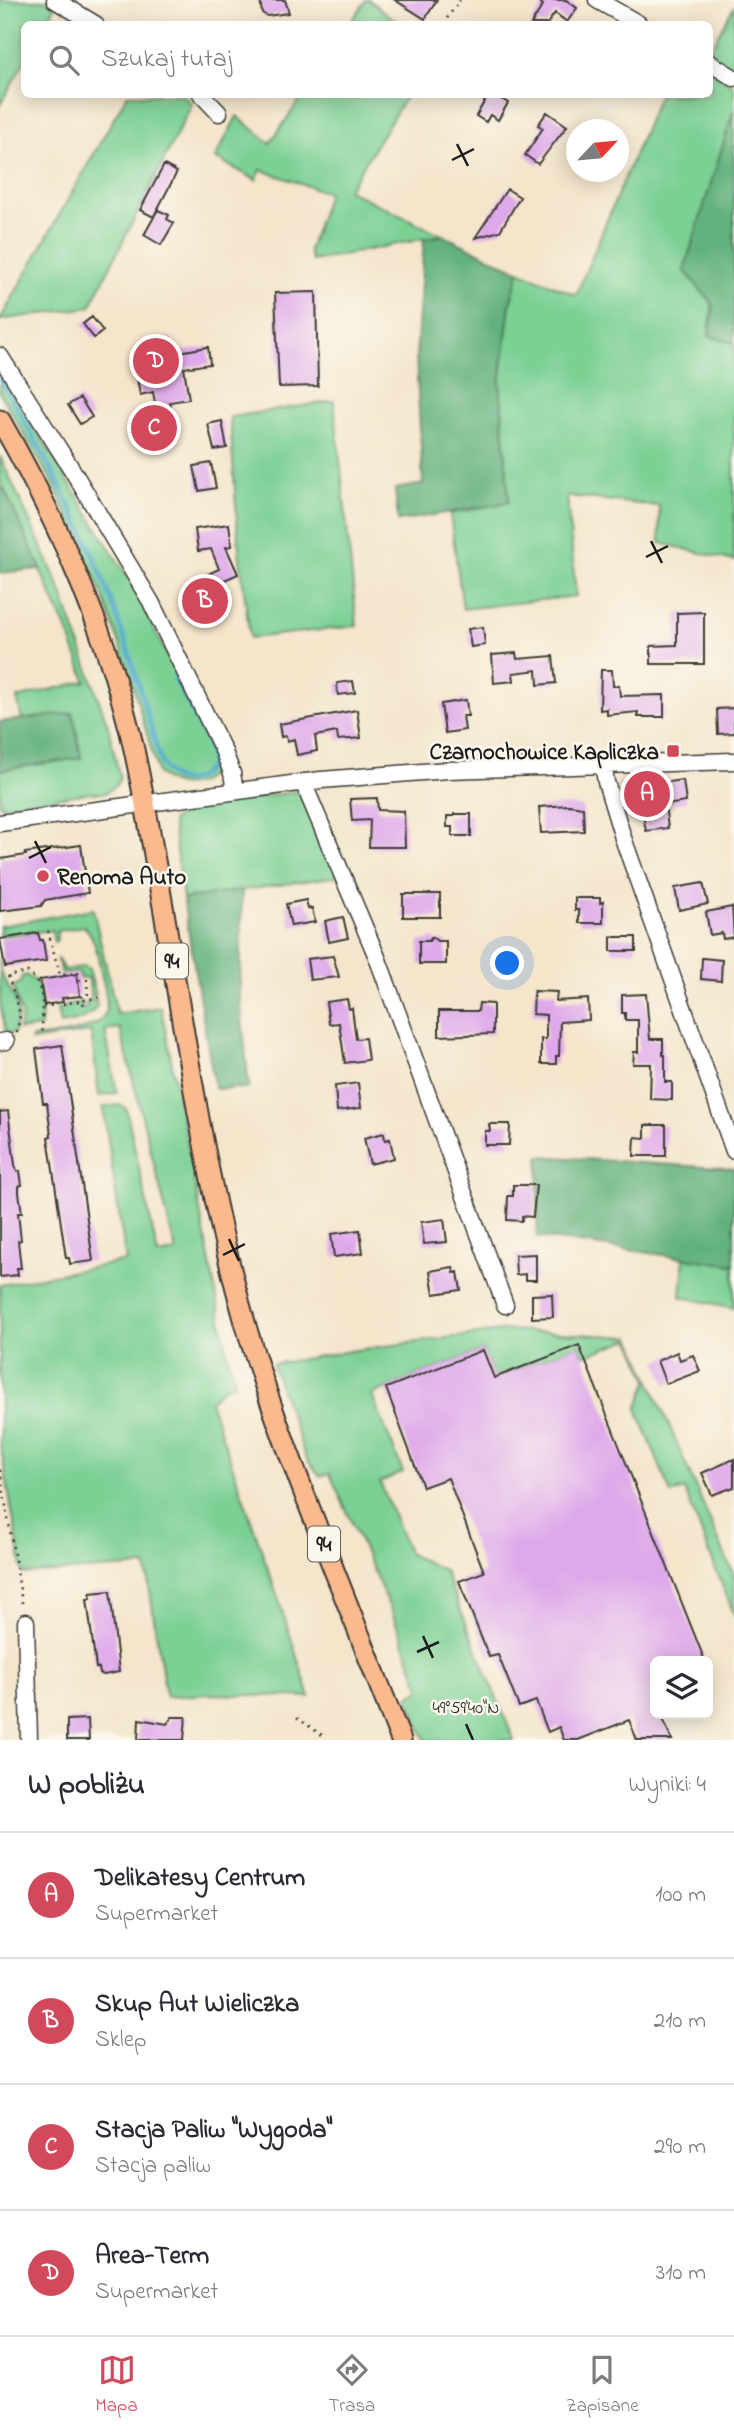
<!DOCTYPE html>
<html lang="pl">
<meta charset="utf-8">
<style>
body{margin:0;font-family:"Indie Flower",sans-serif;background:#f2f2f3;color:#2b2b33}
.controls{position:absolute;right:21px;bottom:21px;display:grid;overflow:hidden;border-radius:10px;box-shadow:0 4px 18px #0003}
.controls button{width:63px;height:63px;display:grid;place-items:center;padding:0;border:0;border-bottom:2px solid #e1e1e2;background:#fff;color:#2b2b33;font:35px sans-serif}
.compass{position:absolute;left:566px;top:119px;width:63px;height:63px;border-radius:50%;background:#fff;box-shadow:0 4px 18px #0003;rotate:64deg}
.you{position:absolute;left:508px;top:964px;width:24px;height:24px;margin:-18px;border:5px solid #fff;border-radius:50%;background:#1a73e8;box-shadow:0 0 0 10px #1a73e833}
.badge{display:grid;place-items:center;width:46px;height:46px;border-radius:50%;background:#d1495b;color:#fff;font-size:23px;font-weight:700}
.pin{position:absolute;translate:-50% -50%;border:4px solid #fff;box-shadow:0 2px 7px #0006}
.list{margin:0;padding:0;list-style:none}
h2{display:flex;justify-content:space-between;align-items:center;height:91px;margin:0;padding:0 28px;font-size:30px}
h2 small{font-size:23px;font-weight:400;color:#7c7c81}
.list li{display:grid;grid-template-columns:46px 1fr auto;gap:21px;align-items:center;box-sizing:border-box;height:126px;padding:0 28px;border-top:2px solid #e1e1e2}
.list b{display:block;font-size:26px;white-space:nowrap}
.list p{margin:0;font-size:23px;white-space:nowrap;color:#7c7c81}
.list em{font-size:23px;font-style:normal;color:#7c7c81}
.icon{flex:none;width:38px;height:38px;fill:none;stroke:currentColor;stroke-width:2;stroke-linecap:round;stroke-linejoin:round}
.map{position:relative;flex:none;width:734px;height:1740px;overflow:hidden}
.search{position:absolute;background:#fff;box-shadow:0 4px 18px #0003;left:21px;right:21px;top:21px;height:77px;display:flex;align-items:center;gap:18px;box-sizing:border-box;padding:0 24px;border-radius:10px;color:#7c7c81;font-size:26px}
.sheet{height:595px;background:#fff}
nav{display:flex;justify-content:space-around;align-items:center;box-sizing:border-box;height:98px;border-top:2px solid #e1e1e2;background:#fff;font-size:19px;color:#7c7c81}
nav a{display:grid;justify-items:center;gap:4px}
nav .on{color:#d1495b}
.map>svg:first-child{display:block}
.green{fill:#7bd094;stroke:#4c7658;stroke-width:2}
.forest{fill:#64b27e;stroke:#40674d;stroke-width:2}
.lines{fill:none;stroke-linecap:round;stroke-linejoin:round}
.stream{stroke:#4da9cb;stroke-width:4.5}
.building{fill:#dea8ea}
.minor-casing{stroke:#3c3a36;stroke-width:19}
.major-casing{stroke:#3c3a36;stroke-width:23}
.path{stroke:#3c3a36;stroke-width:2.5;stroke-dasharray:2 5;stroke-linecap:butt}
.minor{stroke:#fff;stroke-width:16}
.major{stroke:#fbba8d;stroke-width:19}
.ticks{fill:none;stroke:#1c1c1c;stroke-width:2.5}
.poi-dot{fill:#d1495b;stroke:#fbf7ec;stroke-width:2.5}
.labels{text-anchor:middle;stroke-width:5;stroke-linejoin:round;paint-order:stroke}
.shield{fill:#fbf7ec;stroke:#5f5e5a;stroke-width:2}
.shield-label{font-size:21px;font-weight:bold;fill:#1c1c1c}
.poi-label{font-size:23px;font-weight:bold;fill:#1c1c1c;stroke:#fbf7ec;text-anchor:end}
.ticks-label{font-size:18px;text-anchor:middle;fill:#1c1c1c;stroke:#fbf7ec;stroke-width:5;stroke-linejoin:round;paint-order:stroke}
</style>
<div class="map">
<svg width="734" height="1740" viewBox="0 0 734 1740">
<rect width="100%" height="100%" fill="#fbf7ec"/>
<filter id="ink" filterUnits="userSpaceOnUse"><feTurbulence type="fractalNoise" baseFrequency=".0143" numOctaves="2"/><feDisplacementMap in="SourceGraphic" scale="14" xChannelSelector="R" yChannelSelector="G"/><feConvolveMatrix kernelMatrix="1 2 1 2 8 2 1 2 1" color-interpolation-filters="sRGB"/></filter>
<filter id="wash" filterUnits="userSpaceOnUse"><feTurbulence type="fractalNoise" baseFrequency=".00686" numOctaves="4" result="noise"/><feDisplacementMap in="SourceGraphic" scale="28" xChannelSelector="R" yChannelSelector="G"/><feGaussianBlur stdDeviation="1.57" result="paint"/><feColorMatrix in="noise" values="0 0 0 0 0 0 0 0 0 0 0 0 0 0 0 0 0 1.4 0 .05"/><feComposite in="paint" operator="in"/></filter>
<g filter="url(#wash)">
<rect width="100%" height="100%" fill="#f4e5cb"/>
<!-- green -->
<path class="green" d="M0,0H44L55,7L46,24H24V62L0,105Z
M366,0H369L400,24H350Z
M734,6V73L710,57V50Z
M710,71L734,86V109L709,336L734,343V561L660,543L659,506L567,496L576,596L463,609L450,514L509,502L500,383L510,304L519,271L576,295L659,95L710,94Z
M127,95H183L192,104L90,307L0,320Z
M303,95H407L348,190L442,235L312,261L309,250L328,193L261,170L256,180L215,158L237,116L270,143Z
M0,371L133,586L215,752C220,786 178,796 158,773L129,671L103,596L54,485L0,393Z
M334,401L357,626L250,638L239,551L230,417Z
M0,456L60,588L108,726L120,778L117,784L106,793H89L0,806V770L81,758L73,713L22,720L17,698L86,681L66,627L0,481Z
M302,791L340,876L183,899L172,820L197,805Z
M93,909L117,1014L161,1007L228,1357L235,1383L223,1388L210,1401L277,1595L310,1697L211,1694L166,1697L146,1566L23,1574L0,1443V1285L126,1261L103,1107L120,1105L126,1108L158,1255L176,1252L120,1028L105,1030L117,1093L99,1096L91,1032L31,1041L32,1038C51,1035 101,1033 106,1011C109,999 103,983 101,972C98,956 96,938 84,926L57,931V940L54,942L52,930L0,936V926Z
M0,957V972L16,1001L18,1016L14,1033L6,1034L0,1003Z
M57,958L64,970L85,966L89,969L96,995L90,996L89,978L80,979L79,972L62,974Z
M26,975L38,983L42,1009L41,1027L19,1030L22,1016L13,987L21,982V977Z
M96,999L97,1006C88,1020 75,1021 60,1024L57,1009L81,1002L83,1009L87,1008L86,1001Z
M684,1257L734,1265V1308L681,1297Z
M508,1330L631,1337L734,1576V1615L684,1489L671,1494L637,1409L648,1381L630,1339L584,1356L579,1345L494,1378L483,1350L386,1388L372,1395L403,1472L380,1482L409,1554L444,1570L514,1740H425L408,1697L421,1690L391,1610L330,1474L320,1476L306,1458L272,1364L356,1350Z"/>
<!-- forest -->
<path class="forest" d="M734,109V343L709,336L714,306L684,270Z
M442,235L519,271L510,304L500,383L509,502L398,521L395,489L423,484L416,357L424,239Z
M3,487L41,569L0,573V488Z
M73,713L81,758L0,770V722Z
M242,890L240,997L249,1088L215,1089L183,899Z
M539,1156L734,1169V1265L537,1237Z"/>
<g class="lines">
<!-- stream -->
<path class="stream" d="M0,379C36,441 71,502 99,569C125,632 142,697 161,762C173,786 192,786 209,768L211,760L208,743L175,679"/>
</g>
<g id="blocks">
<!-- building -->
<path class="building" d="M260,0H285L289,13L267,16L262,13Z
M395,0H437L425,19Z
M537,0H566L577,8L567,22L555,13L547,24H531L543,5Z
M489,94H494L508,103L498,120L490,115L486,122L476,116Z
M547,112L567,126L538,164L525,155L543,128L538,125Z
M164,165L177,172L154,216L158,210L169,215L167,219L174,223L161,245L144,235L154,217L140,210Z
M507,189L520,197L500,231L475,238Z
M316,292L318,386L279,387L275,293Z
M92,317L103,331L94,338L83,324Z
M171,338L173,353L208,347L210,364L184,368L189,399L170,402L175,428L144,434L142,422L158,419L153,392L140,395L134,360L158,356L155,340Z
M80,398L92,417L80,424L68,405Z
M222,421L227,448L214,450L208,424Z
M211,463L216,488L199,491L194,466Z
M229,524L232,546L226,547L238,574L209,587L204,576L219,569L211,549L198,551L195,529Z
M704,612V664H651V646L677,645V613Z
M483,627L485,645L471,647L468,629Z
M516,653L517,659L553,656L556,683L538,685L537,670L513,673L514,681L494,683L492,655Z
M601,670H612L613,686H619L620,696L664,695V717H638V712L607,715V709L600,710Z
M353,681L355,693L338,695L337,683Z
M466,700L468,716H463L465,730L445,733L441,704Z
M734,708V733L718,734L717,709Z
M357,710L361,738L338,740L337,732L315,736L317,751L297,755L294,739L287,741L286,736L281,737L279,724Z
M683,780L686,802L665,805L668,828L646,831L642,809H637L634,787Z
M377,798L378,810L404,811L405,847H369L370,820L352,821L350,799Z
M569,805L583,807L584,831L541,833L539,807Z
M454,814H471V836H452V827H447V816H454Z
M81,845L88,893L45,900L41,906L0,911V859L26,855L25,853Z
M703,883L708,904L679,910L675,888Z
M403,894H440V917H403Z
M575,898H600V903L603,902V923H579V910H575Z
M306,900L308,909L312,908L315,922L291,926L286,904Z
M732,907L734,937L723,939L722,933L710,935L706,912Z
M343,917L348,938L329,942L325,921Z
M38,933L40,940H43L46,961L5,967L0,939Z
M432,937L437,941H446V964H419V941H429Z
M611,937H636V951H611Z
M333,956L339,977L310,980L307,959Z
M702,958L722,960L721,981L701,979Z
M77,974L80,996L62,998L63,1002L44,1005L40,980Z
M534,991L557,992L556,1001L588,999L589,1020L560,1022L559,1056H556V1064H541V1039H546V1015L533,1014Z
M646,994L650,1039H663V1055H665V1082H672V1100L650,1099L651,1064H633L634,1052H638V1020H625V1013H622V995Z
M347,999L349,1009L352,1008L356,1039L365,1038L368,1060L345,1063L339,1023L329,1024L326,1002Z
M479,1003L493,1004V1034L439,1036V1011H478Z
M62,1045L93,1261L70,1264L69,1258H66L48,1137L51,1136L49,1119L47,1103H43L36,1049Z
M358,1083L361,1108L337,1111L335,1086Z
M8,1111L15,1165L17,1171H20L22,1185L19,1186V1193L22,1213H18L21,1240L18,1241L21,1268H17L18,1275L0,1277V1112Z
M489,1124H510L509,1145H485V1131H490Z
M645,1125H666V1156H634L635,1137L645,1138Z
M384,1133L385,1140L390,1139L394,1158L370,1164L364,1138Z
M513,1185H536L533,1217L522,1216V1221L507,1220L508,1196H513Z
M444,1219L447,1242L424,1244L421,1222Z
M360,1230L363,1253L334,1257L331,1234Z
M536,1254V1280H525V1274L516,1275L515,1255Z
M453,1267L454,1273L458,1272L461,1290L434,1294L430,1271Z
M552,1294L553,1317L532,1318V1295Z
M579,1345L705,1661H655V1714H661L672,1740H637L629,1720L578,1740H564L559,1727L548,1732L536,1701L519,1707L498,1655L489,1657L459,1581L484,1572L448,1478L423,1487L386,1388L483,1350L494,1378Z
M677,1352L680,1360L693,1355L700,1371L666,1384L657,1361Z
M734,1459V1487L712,1495L702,1473Z
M110,1591L119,1672L104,1675L100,1674L99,1668H96L87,1599H91L90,1593Z
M172,1717H186L184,1740H138L139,1719L167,1724Z
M88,1719L89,1740H67V1720Z"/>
</g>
</g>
<g filter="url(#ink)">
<use href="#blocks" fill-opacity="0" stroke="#3c3a36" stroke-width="2"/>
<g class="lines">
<!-- minor casing -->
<g class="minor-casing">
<path id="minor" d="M55,0L95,24
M597,0L639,24
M710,63L734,78
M201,94L219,113
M0,356L71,468L151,602L224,752L232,773L235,791
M603,764L606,782L623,838L734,1151
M303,782L377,957L505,1305
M0,823L321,780L448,770L734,761
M0,1042L6,1041
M26,1622L29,1740"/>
</g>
<!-- major casing -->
<g class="major-casing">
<path id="major" d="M0,420C55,516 102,620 129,728C144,789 153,851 164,912C185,1038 204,1165 236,1289C257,1372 288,1452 319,1532C347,1602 374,1671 401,1740"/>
</g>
<!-- path -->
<path class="path" d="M443,24L460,0
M48,931L60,975L78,973L80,980H87L88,999
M82,996L84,1007
M63,1004L101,997
M43,1007L56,1005
M17,1032L20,1016L17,1002L8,976L28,972C48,989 40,1010 43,1034
M0,1470L23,1608
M297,1718L325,1737"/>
<!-- minor -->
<use href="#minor" class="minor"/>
<!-- major -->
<use href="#major" class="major"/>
</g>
</g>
<!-- ticks -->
<path class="ticks" d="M457,144L468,166M452,160L474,149M651,541L662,563M646,557L668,546M35,841L46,863M29,858L51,847M229,1239L239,1261M223,1255L245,1244M423,1636L433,1658M417,1652L439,1642M466,1724L473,1740"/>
<!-- markers -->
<g class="poi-dot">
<rect x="666" y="744" width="14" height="14" rx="3.5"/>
<circle cx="43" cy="876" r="7"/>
</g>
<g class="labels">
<!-- shield labels -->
<g class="shield">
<rect x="156" y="943.5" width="32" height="35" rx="5"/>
<rect x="308" y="1526.5" width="32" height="35" rx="5"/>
</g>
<g class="shield-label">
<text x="172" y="968">94</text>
<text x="324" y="1551">94</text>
</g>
<!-- poi labels -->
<g class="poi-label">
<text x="659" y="759">Czarnochowice Kapliczka</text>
<text x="57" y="884" text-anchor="start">Renoma Auto</text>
</g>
</g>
<g class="ticks-label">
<text x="466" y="1713">49°59'40"N</text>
</g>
</svg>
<div class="controls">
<button><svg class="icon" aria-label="layers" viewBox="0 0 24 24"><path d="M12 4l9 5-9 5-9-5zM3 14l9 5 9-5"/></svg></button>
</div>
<svg class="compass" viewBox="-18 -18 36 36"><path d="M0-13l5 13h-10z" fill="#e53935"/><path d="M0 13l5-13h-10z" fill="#7c7c81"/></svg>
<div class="you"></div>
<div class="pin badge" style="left:647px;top:794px">A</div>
<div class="pin badge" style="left:205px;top:601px">B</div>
<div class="pin badge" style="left:154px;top:428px">C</div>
<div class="pin badge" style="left:156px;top:361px">D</div>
<div class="search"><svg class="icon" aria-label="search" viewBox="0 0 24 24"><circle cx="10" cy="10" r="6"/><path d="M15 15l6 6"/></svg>Szukaj tutaj</div>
</div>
<section class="sheet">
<h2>W pobliżu<small>Wyniki: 4</small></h2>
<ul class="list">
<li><span class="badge">A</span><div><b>Delikatesy Centrum</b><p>Supermarket</p></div><em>100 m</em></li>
<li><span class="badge">B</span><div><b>Skup Aut Wieliczka</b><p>Sklep</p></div><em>210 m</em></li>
<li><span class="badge">C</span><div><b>Stacja Paliw &quot;Wygoda&quot;</b><p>Stacja paliw</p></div><em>290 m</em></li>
<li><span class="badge">D</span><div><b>Area-Term</b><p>Supermarket</p></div><em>310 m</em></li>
</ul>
</section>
<nav>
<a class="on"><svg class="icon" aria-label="map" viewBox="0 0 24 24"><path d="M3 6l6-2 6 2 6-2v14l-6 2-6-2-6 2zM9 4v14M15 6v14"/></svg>Mapa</a>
<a><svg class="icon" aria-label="directions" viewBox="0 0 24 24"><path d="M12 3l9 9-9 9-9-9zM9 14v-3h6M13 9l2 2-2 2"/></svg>Trasa</a>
<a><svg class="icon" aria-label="saved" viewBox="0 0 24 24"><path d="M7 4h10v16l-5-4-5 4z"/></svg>Zapisane</a>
</nav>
